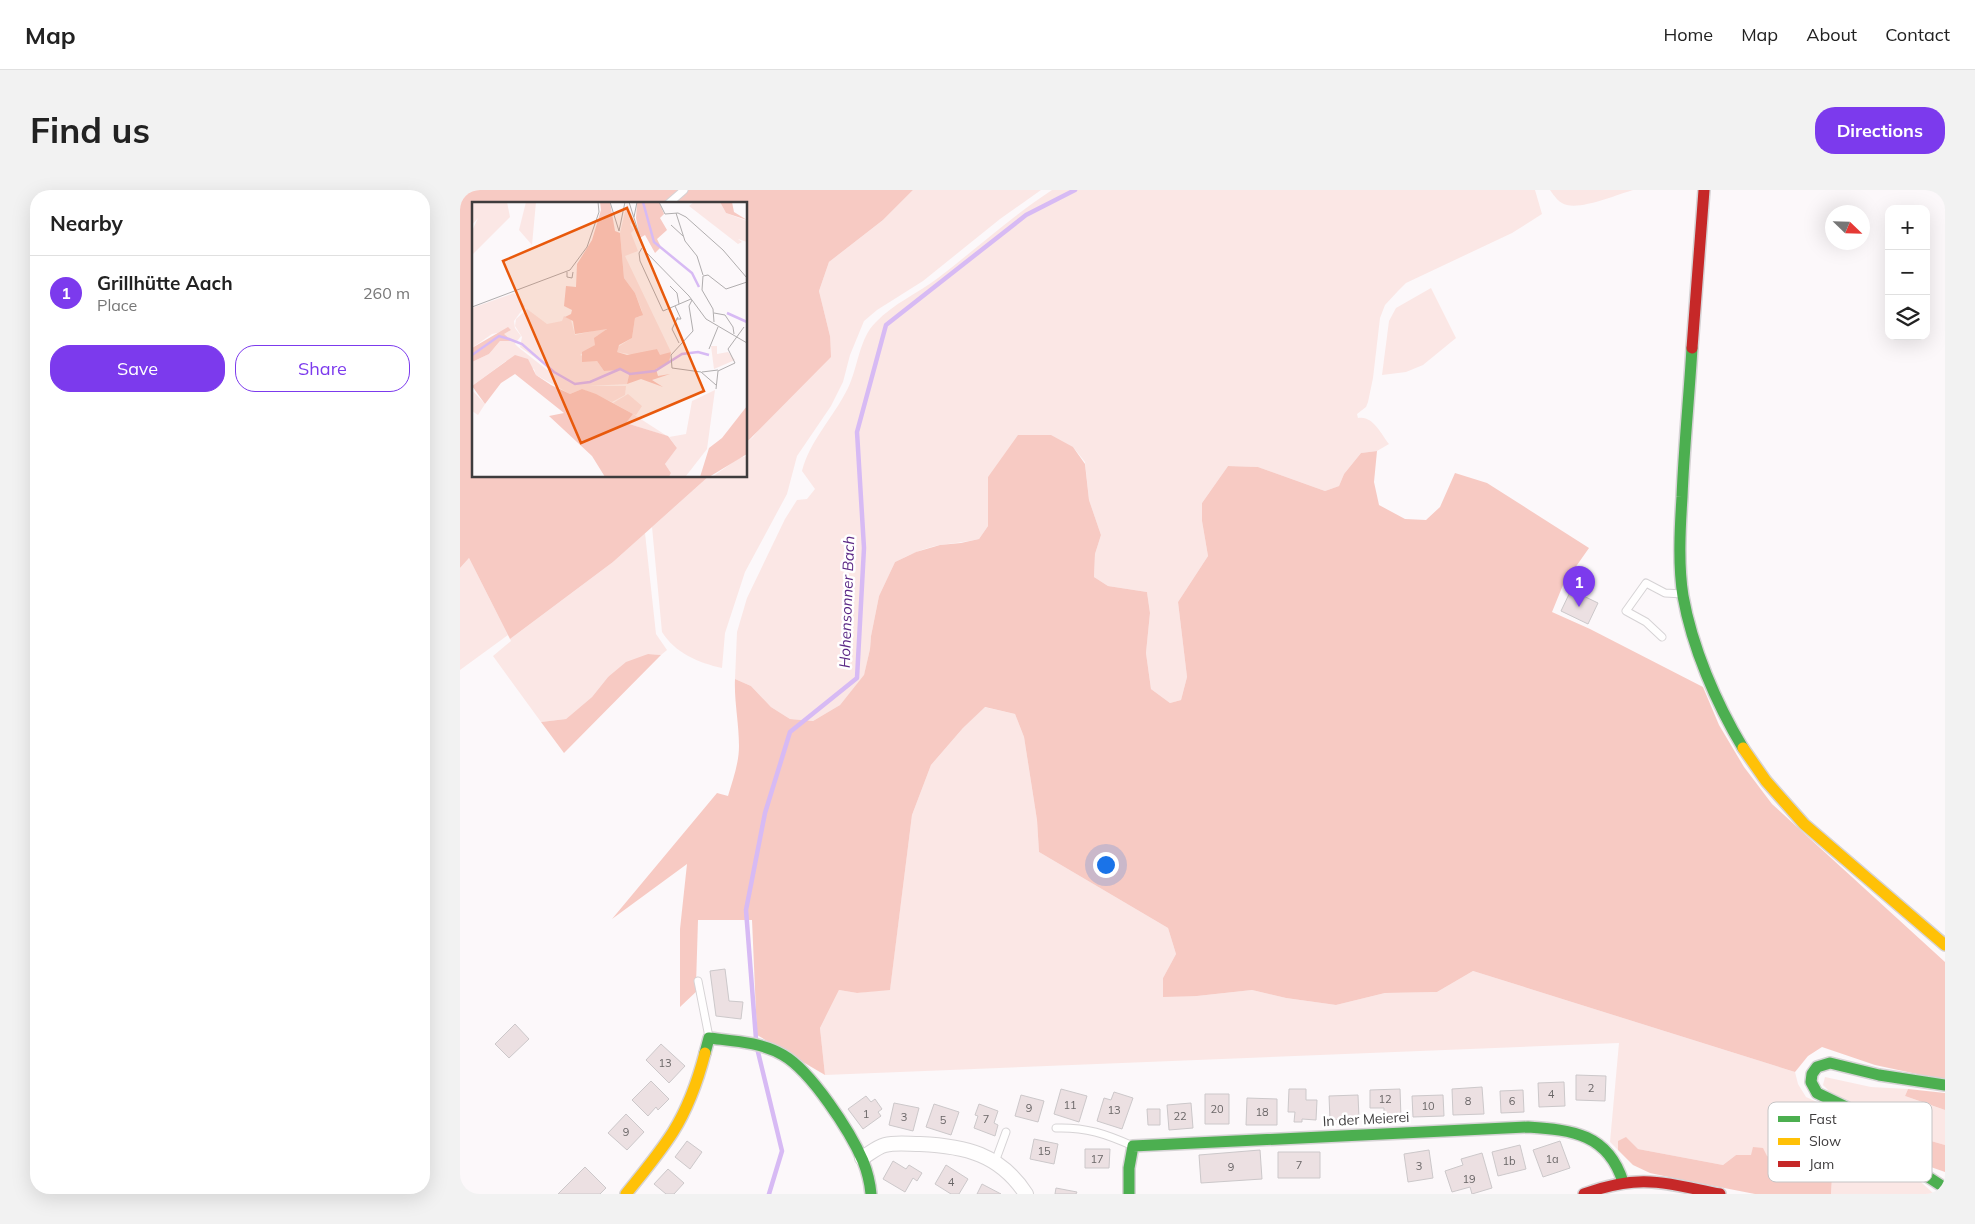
<!DOCTYPE html>
<meta charset="utf-8">
<style>
body{margin:0;font-family:Mulish,sans-serif;background:#f2f2f2;color:#222}
.controls{position:absolute;right:15px;top:15px;display:grid;overflow:hidden;border-radius:10px;box-shadow:0 5px 20px #0002}
.controls button{width:45px;height:45px;display:grid;place-items:center;padding:0;border:0;border-bottom:1px solid #e0e0e0;background:#fff;color:#222;font:25px sans-serif}
.compass{position:absolute;left:1365px;top:15px;width:45px;height:45px;border-radius:50%;background:#fff;box-shadow:0 5px 20px #0002;rotate:113deg}
.you{position:absolute;left:645px;top:674px;width:18px;height:18px;margin:-12px;border:4px solid #fff;border-radius:50%;background:#1a73e8;box-shadow:0 0 0 8px #1a73e833}
.badge{display:grid;place-items:center;width:32px;height:32px;border-radius:50%;background:#7c3aed;color:#fff;font-size:16px;font-weight:700}
.pin{position:absolute;translate:-50% -41px;filter:drop-shadow(0 1px 2px #0008)}
.pin::after{content:'';position:absolute;top:26px;width:18px;height:15px;background:inherit;clip-path:polygon(0 0,100% 0,50% 100%)}
.list{margin:0;padding:0;list-style:none}
h2{display:flex;justify-content:space-between;align-items:center;height:65px;margin:0;padding:0 20px;font-size:21px}
h2 small{font-size:16px;font-weight:400;color:#767676}
.list li{display:grid;grid-template-columns:32px 1fr auto;gap:15px;align-items:center;box-sizing:border-box;height:75px;padding:0 20px;border-top:1px solid #e0e0e0}
.list b{display:block;font-size:19px;white-space:nowrap}
.list p{margin:0;font-size:16px;white-space:nowrap;color:#767676}
.list em{font-size:16px;font-style:normal;color:#767676}
.actions{display:flex;gap:10px;padding:15px 20px}
.actions a{flex:1;padding:11px 0;border:1px solid #7c3aed;border-radius:20px;text-align:center;font-size:18px;color:#7c3aed}
.actions .main{background:#7c3aed;color:#fff}
.icon{flex:none;width:28px;height:28px;fill:none;stroke:currentColor;stroke-width:2;stroke-linecap:round;stroke-linejoin:round}
.map{position:relative;flex:none;width:1485px;height:1004px;overflow:hidden;border-radius:20px}
header{display:flex;align-items:center;gap:30px;box-sizing:border-box;height:70px;padding:0 25px;background:#fff;border-bottom:1px solid #e0e0e0}
header strong{font-size:24px}
nav{display:flex;gap:28px;margin-inline-start:auto;font-size:18px}
.intro{display:flex;align-items:center;justify-content:space-between;box-sizing:border-box;height:120px;padding:0 30px}
h1{margin:0;font-size:35px}
.button{padding:12px 22px;border-radius:20px;background:#7c3aed;color:#fff;font-size:18px;font-weight:700}
main{display:flex;gap:30px;padding:0 30px}
aside{flex:1;background:#fff;border-radius:20px;box-shadow:0 5px 20px #0002}
.map>svg:first-child{display:block}
.green{fill:#fbe7e5}
.forest{fill:#f7cac3}
.lines{fill:none;stroke-linecap:round;stroke-linejoin:round}
.stream{stroke:#d7baf4;stroke-width:4.5}
.building{fill:#ece0e2;stroke:#ccc8ca}
.lane-casing{stroke:#d6d3d5;stroke-width:9}
.street-casing{stroke:#d6d3d5;stroke-width:16}
.fast-casing{stroke:#d6d3d5;stroke-width:14}
.slow-casing{stroke:#d6d3d5;stroke-width:14}
.jam-casing{stroke:#d6d3d5;stroke-width:14}
.lane{stroke:#fffefe;stroke-width:7}
.street{stroke:#fffefe;stroke-width:14}
.fast{stroke:#4caf50;stroke-width:11}
.slow{stroke:#ffc107;stroke-width:11}
.jam{stroke:#c62828;stroke-width:11}
.labels{text-anchor:middle;stroke-width:5;stroke-linejoin:round;paint-order:stroke}
.number-label{font-size:11px;fill:#6a6667}
.street-label{font-size:14px;fill:#3e3c3d;stroke:#fff}
.water-label{font-size:15px;font-style:italic;fill:#5b2885;stroke:#fff}
.inset-river{fill:none;stroke:#d7baf4;stroke-width:2.5}
.inset-road{fill:none;stroke:#b0adae;stroke-width:1}
.view{fill:#e8590c;fill-opacity:0.15;stroke:#e8590c;stroke-width:2.5}
.inset-edge{fill:none;stroke:#3e3c3d;stroke-width:2.5}
.key{fill:#fff;stroke:#c5c4c5;stroke-width:1}
.key-label{font-size:14px;fill:#3e3c3d}
</style>
<header>
<strong>Map</strong>
<nav><a>Home</a><a>Map</a><a>About</a><a>Contact</a></nav>
</header>
<div class="intro"><h1>Find us</h1><a class="button">Directions</a></div>
<main>
<aside>
<h2>Nearby<small></small></h2>
<ul class="list">
<li><span class="badge">1</span><div><b>Grillhütte Aach</b><p>Place</p></div><em>260 m</em></li>
</ul>
<div class="actions"><a class="main">Save</a><a>Share</a></div>
</aside>
<div class="map">
<svg width="1485" height="1004" viewBox="0 0 1485 1004">
<rect width="100%" height="100%" fill="#fcf8fa"/>
<!-- green -->
<path class="green" d="M453,0H581L540,29L463,91L417,120L404,131L390,165L383,192L371,216L337,266L327,304L285,382L265,443L262,478C239,473 215,463 202,442L192,337L249,286H286V253L293,247L370,146L359,101L369,72L423,30Z
M592,0H1075L1082,24L1052,43L946,93L938,101L925,115L920,128L913,188L908,212L906,217L897,224L898,228C913,225 921,244 929,254L917,261L901,263L884,284L879,296L865,301L798,277L768,276L742,313V331L748,366L718,412L727,487L721,510L710,513L691,499L686,463L690,423L687,402L648,396L634,387L635,364L641,345L629,310L625,272L613,257L528,287V336L519,349C506,352 493,353 480,355C464,358 449,365 435,372L419,406L411,446L410,459L404,486L380,515L353,531L330,529L311,517L291,496L275,489L277,442L287,408L325,329L337,310L347,309L355,299L342,281C350,250 374,227 388,198C398,178 399,148 416,132C433,114 458,103 478,88C516,59 552,26 592,0Z
M1090,0H1173C1156,5 1123,19 1107,15C1100,14 1094,6 1090,0Z
M971,98L996,148L963,175L946,182L922,185L929,131L936,118Z
M185,343L196,444L207,460L201,465L188,464L148,487L132,507L106,529L81,532L33,466L51,451L50,449L153,372Z
M9,368L48,445L0,480V378Z
M524,517L555,524L564,547L577,630L579,662L708,738L716,764L703,788L737,806L792,800L826,808L876,815L925,803L977,802L1013,781L1335,882L1338,894L1346,907L1390,927L1474,1004H1371L1372,987L1359,981C1350,988 1343,987 1333,981L1312,987V981L1292,965H1276L1263,975L1178,959L1158,960L1150,952L1159,853L365,885L360,838L379,800L397,803L430,799L452,625L471,575L503,538Z
M1365,887L1411,897L1448,899L1445,906L1485,920V955L1457,947L1450,956L1468,976L1372,904L1363,895Z"/>
<!-- forest -->
<path class="forest" d="M0,0H453L423,30L369,72L359,101L370,146L371,167L286,253V14H14V286H249L153,372L50,449L9,368L0,378Z
M558,245H591L613,257L625,274L629,310L641,345L635,364L634,387L648,396L687,402L690,423L686,463L691,499L710,513L721,510L727,487L718,412L748,366L742,331V313L768,276L798,277L865,301L879,296L884,284L901,263L917,261L914,292L919,315L945,329L966,330L980,317L995,283L1027,293L1129,358L1103,395L1092,422L1130,439L1243,497L1259,535L1284,577L1312,614L1485,772V890L1415,875L1362,857L1348,866L1335,882L1013,781L977,802L925,803L876,815L826,808L792,800L737,806L703,807V788L716,764L708,738L579,662L577,630L564,547L555,524L525,517L503,538L471,575L452,625L430,800L397,803L379,800L360,838L365,885L297,845L292,730H238L236,795L239,799L220,817V739L227,674L152,729L257,603L268,606C273,589 279,573 279,556C279,533 274,511 275,489L291,496L311,517L330,529L353,531L380,515L404,485L410,459L411,446L419,406L435,372L456,362L480,355L501,353L519,349L528,336V287Z
M188,464L201,465L104,563L81,532L106,529L132,507L148,487L166,472Z
M1448,899L1485,903V920L1445,906Z
M1166,947L1178,959L1263,975L1276,965H1291L1293,957L1303,958L1307,966L1313,969L1312,987L1334,981L1342,986L1348,983L1353,985L1368,978L1372,987L1371,1004H1295L1218,989L1190,983L1173,975L1158,960V951Z
M1457,947L1485,955V982L1468,976L1450,956Z"/>
<g class="lines">
<!-- stream -->
<path class="stream" d="M296,849L286,720L305,623L330,542L397,488L404,358L397,242L426,135L566,25L615,0
M298,862L322,961L309,1004"/>
</g>
<!-- building -->
<path class="building" d="M1111,400L1138,413L1128,434L1101,421Z
M265,779L269,811L283,812L281,829L256,826L250,781Z
M55,834L69,849L49,868L35,854Z
M201,854L225,876L209,893L186,870Z
M1116,885L1146,886L1145,911L1116,910Z
M191,891L209,909L198,920L196,917L188,926L172,910Z
M1104,892L1105,916L1079,917L1078,893Z
M1022,897L1024,924L993,925L992,899Z
M601,899L627,906L619,932L594,924Z
M829,899H846V910H857L856,930L842,929V932H834L835,922H828Z
M940,899L941,928H924V918H910V900Z
M1063,900L1064,922L1041,923L1040,901Z
M654,902L673,908L662,939L637,931L644,908L651,910Z
M745,904H769V934H745Z
M561,905L584,911L578,932L555,926Z
M898,905L899,928L870,930L869,906Z
M983,905L984,926L953,927L952,906Z
M406,906L411,912L415,909L422,919L418,922L421,926L403,939L388,919Z
M787,908L817,909V935H786Z
M434,913L459,918L453,941L429,935Z
M731,913L733,938L709,940L707,915Z
M474,914L499,922L491,945L466,937Z
M519,914L538,921L534,933L538,935L535,946L514,938L518,926L515,925Z
M687,919H700V935H688Z
M166,924L184,942L167,960L148,943Z
M574,949L598,954L594,974L570,969Z
M227,951L242,962L230,979L215,967Z
M1100,951L1110,978L1083,987L1073,960Z
M1060,955L1066,979L1038,986L1032,962Z
M625,959H650L649,978H625Z
M800,960L802,989L741,993L739,965Z
M969,960L973,988L948,992L944,964Z
M818,962H860V988H818Z
M1022,963L1032,998L1012,1004L1010,997L992,1002L985,981L1003,975L1001,969Z
M433,971L446,979L449,975L462,983L457,991L453,988L445,1002L423,989Z
M486,975L508,989L499,1004H491L475,994Z
M125,977L146,998L140,1004H98Z
M208,979L224,993L214,1004H206L194,994Z
M522,994L541,1004H517Z
M596,998L617,1002L616,1004H595Z"/>
<g class="lines">
<!-- lane casing -->
<g class="lane-casing">
<path id="lane" d="M208,14L224,0
M1202,447L1186,432L1166,421L1186,393L1205,403L1223,404
M238,791L249,847
M596,938C626,937 646,944 673,956
M535,972L546,942"/>
</g>
<!-- street casing -->
<g class="street-casing">
<path id="street" d="M402,968C409,964 417,957 425,955C436,952 449,954 460,954C505,956 540,964 566,1004"/>
</g>
<!-- fast casing -->
<g class="fast-casing">
<path id="fast" d="M1232,158C1229,208 1224,257 1222,307C1220,338 1218,375 1223,406C1232,457 1256,513 1283,558
M245,863L249,848C273,851 301,852 323,865C351,881 390,941 403,971C407,981 410,993 411,1004
M1485,895L1419,885L1370,873L1357,877L1352,884L1351,892L1357,903L1386,917L1410,933L1462,983L1485,998
M669,1004V978L673,956L1068,937C1113,940 1148,944 1163,992"/>
</g>
<!-- slow casing -->
<g class="slow-casing">
<path id="slow" d="M1283,558L1306,591L1344,634L1485,755
M166,1004C182,984 199,964 213,942C228,918 238,890 245,863"/>
</g>
<!-- jam casing -->
<g class="jam-casing">
<path id="jam" d="M1232,158L1244,0
M1124,1004C1180,983 1204,993 1260,1004"/>
</g>
<!-- lane -->
<use href="#lane" class="lane"/>
<!-- street -->
<use href="#street" class="street"/>
<!-- fast -->
<use href="#fast" class="fast"/>
<!-- slow -->
<use href="#slow" class="slow"/>
<!-- jam -->
<use href="#jam" class="jam"/>
</g>
<g class="labels">
<!-- number labels -->
<g class="number-label">
<text x="205" y="877">13</text>
<text x="1131" y="902">2</text>
<text x="1091" y="908">4</text>
<text x="925" y="913">12</text>
<text x="1008" y="915">8</text>
<text x="1052" y="915">6</text>
<text x="610" y="919">11</text>
<text x="968" y="920">10</text>
<text x="569" y="922">9</text>
<text x="757" y="923">20</text>
<text x="654" y="924">13</text>
<text x="802" y="926">18</text>
<text x="406" y="928">1</text>
<text x="720" y="930">22</text>
<text x="444" y="931">3</text>
<text x="526" y="933">7</text>
<text x="483" y="934">5</text>
<text x="166" y="946">9</text>
<text x="584" y="965">15</text>
<text x="637" y="973">17</text>
<text x="1092" y="973">1a</text>
<text x="1049" y="975">1b</text>
<text x="839" y="979">7</text>
<text x="959" y="980">3</text>
<text x="771" y="981">9</text>
<text x="1009" y="993">19</text>
<text x="491" y="996">4</text>
</g>
<!-- street labels -->
<g class="street-label">
<text transform="translate(906 929) rotate(-3)" y="5">In der Meierei</text>
</g>
<!-- water labels -->
<g class="water-label">
<text transform="translate(387 412) rotate(-88)" y="5">Hohensonner Bach</text>
</g>
</g>
<!-- overview -->
<g transform="translate(12 12)">
<rect width="275" height="275" fill="#fcf8fa"/>
<path d="M0,0H35L38,15L0,53V29L6,16L0,23ZM54,0H64L60,43L47,28ZM222,0H248L254,11L275,19V40L266,37L270,40L266,42L217,4ZM155,1L163,20L158,22L162,28L159,31L166,49L153,54L199,150L193,153H187L185,147L162,153L145,150L144,146L160,136L163,116L169,114L170,109L163,91L152,76L148,31ZM42,91L53,104L42,119L43,126L49,134L43,142L46,145L74,167L99,181L48,145L50,135L43,124L44,117L55,107L75,122L90,119L92,114L99,118L103,133L134,126V130L125,134L123,143L108,153L125,159L132,169L152,168L157,173L155,182L116,184H154L153,193L140,200L110,187L98,192L64,173L62,167L34,159L0,184V160L17,152L28,139L35,138L31,132L39,128L20,132L0,146V106ZM239,144H245V152L256,150L263,158L242,167ZM0,188L13,202L6,213L0,209ZM243,188L235,247L214,274L197,275L199,271L193,262L205,246L197,235L214,232L220,199ZM156,192L170,204L164,213L161,212L195,234L154,221L161,212L141,201ZM275,254V275H240L267,256Z" fill="#fbe7e5"/>
<path d="M128,0H138L143,29L148,31L152,76L163,91L171,113L163,116L160,136L147,143L145,150L155,153L185,147L188,153L199,150L197,161L184,167L186,174L198,172L180,178L191,185L169,177L155,182L157,173L152,168L132,169L125,159L110,160V150L123,143L122,136L135,127L103,132L101,119L93,115L99,112L100,108L92,104L94,84L104,85L105,62L120,38L129,8ZM165,0H187L192,12L188,16L195,28L185,37L189,45L183,51L173,33L168,36L164,16ZM248,0H260L262,10L275,18L254,11ZM36,125L39,128L32,132L40,139H28L17,152L0,160V146ZM43,153L56,157L64,173L79,183L98,192L110,187L124,192L161,212L154,221L196,234L205,246L193,262L199,271L197,275H133L120,254L77,214L92,211L43,172L29,181L13,202L0,184ZM275,204V252L237,275H228L237,246L250,236Z" fill="#f7cac3"/>
<path class="inset-river" d="M171,0L182,40L220,71L227,85M255,111L275,120M0,153L27,134L37,137L50,142L82,170L103,182L118,180L148,167L158,172L183,169L210,152L226,150L237,153"/>
<path class="inset-road" d="M138,0L147,29L153,0M157,0L172,48L217,94L234,117L275,141M187,0L193,12L206,11L214,15L251,48L275,76M204,11L213,39L225,54L231,73M162,15L165,0M199,23L211,34M170,46L167,51L168,59L191,109L219,97M95,70V75L100,76L101,70M198,84L205,91L207,102M220,98L217,104L221,129L199,153L200,166L229,170L244,183M203,104L209,117H204M0,105L98,68L115,45L127,10L126,0M242,111L253,113L261,125L262,132M206,115L200,127L207,141M242,120L241,107L230,88L231,74L236,73L254,87L275,80M237,147L246,125M230,170L246,168M244,187L246,169L263,161L256,147L272,125"/>
<path class="view" d="M155,6L232,189L109,241L31,59Z"/>
<rect width="275" height="275" class="inset-edge"/>
</g>
<!-- legend -->
<rect x="1308" y="912" width="164" height="80" rx="8" class="key"/>
<rect x="1318" y="926" width="22" height="6" fill="#4caf50"/>
<rect x="1318" y="948" width="22" height="7" fill="#ffc107"/>
<rect x="1318" y="971" width="22" height="6" fill="#c62828"/>
<g class="key-label">
<text x="1349" y="934">Fast</text>
<text x="1349" y="956">Slow</text>
<text x="1349" y="979">Jam</text>
</g>
</svg>
<div class="controls">
<button>+</button>
<button>−</button>
<button><svg class="icon" aria-label="layers" viewBox="0 0 24 24"><path d="M12 4l9 5-9 5-9-5zM3 14l9 5 9-5"/></svg></button>
</div>
<svg class="compass" viewBox="-18 -18 36 36"><path d="M0-13l5 13h-10z" fill="#e53935"/><path d="M0 13l5-13h-10z" fill="#767676"/></svg>
<div class="you"></div>
<div class="pin badge" style="left:1119px;top:417px">1</div>
</div>
</main>
